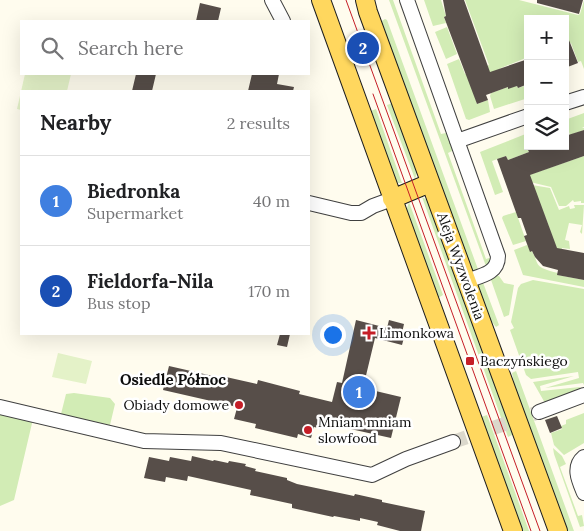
<!DOCTYPE html>
<meta charset="utf-8">
<style>
body{margin:0;font-family:Lora,serif;background:#f2f2f2;color:#202124}
.controls{position:absolute;right:15px;top:15px;display:grid;overflow:hidden;border-radius:0px;box-shadow:0 5px 20px #0002}
.controls button{width:45px;height:45px;display:grid;place-items:center;padding:0;border:0;border-bottom:1px solid #e0e0e0;background:#fff;color:#202124;font:25px sans-serif}
.you{position:absolute;left:332px;top:334px;width:18px;height:18px;margin:-12px;border:4px solid #fff;border-radius:50%;background:#1a73e8;box-shadow:0 0 0 8px #1a73e833}
.badge{display:grid;place-items:center;width:32px;height:32px;border-radius:50%;background:#c51e27;color:#fff;font-size:16px;font-weight:700}
.pin{position:absolute;translate:-50% -50%;border:2px solid #fff;box-shadow:0 1px 5px #0006}
.list{margin:0;padding:0;list-style:none}
h2{display:flex;justify-content:space-between;align-items:center;height:65px;margin:0;padding:0 20px;font-size:21px}
h2 small{font-size:16px;font-weight:400;color:#757577}
.list li{display:grid;grid-template-columns:32px 1fr auto;gap:15px;align-items:center;box-sizing:border-box;height:90px;padding:0 20px;border-top:1px solid #e0e0e0}
.list b{display:block;font-size:19px;white-space:nowrap}
.list p{margin:0;font-size:16px;white-space:nowrap;color:#757577}
.list em{font-size:16px;font-style:normal;color:#757577}
.icon{flex:none;width:28px;height:28px;fill:none;stroke:currentColor;stroke-width:2;stroke-linecap:round;stroke-linejoin:round}
.map{position:relative;flex:none;width:584px;height:531px;overflow:hidden}
.search{position:absolute;background:#fff;box-shadow:0 5px 20px #0002;left:20px;top:20px;width:290px;height:55px;display:flex;align-items:center;gap:12px;box-sizing:border-box;padding:0 18px;border-radius:0px;color:#757577;font-size:19px}
.panel{position:absolute;background:#fff;box-shadow:0 5px 20px #0002;left:20px;top:90px;width:290px;height:245px;border-radius:0px}
.map>svg:first-child{display:block}
.green{fill:#d2ecb5}
.pitch{fill:#e4f2c8}
.building{fill:#574e49}
.lines{fill:none;stroke-linecap:round;stroke-linejoin:round}
.minor-tunnel{stroke:#dbd8cc;stroke-width:14;stroke-dasharray:14 7;stroke-linecap:butt}
.minor-casing{stroke:#404040;stroke-width:16}
.major-casing{stroke:#1e1e1e;stroke-width:20}
.minor{stroke:#fff;stroke-width:14}
.major{stroke:#ffd75e;stroke-width:18}
.tram{stroke:#c51e27;stroke-width:1}
.poi-dot{fill:#c51e27;stroke:#fff;stroke-width:2}
.labels{text-anchor:middle;stroke-width:5;stroke-linejoin:round;paint-order:stroke}
.street-label{font-size:14px;fill:#0d0d0d;stroke:#fff}
.poi-label{font-size:14px;fill:#0d0d0d;stroke:#fff;text-anchor:start}
.neighbourhood-label{font-size:15px;font-weight:bold;fill:#0d0d0d;stroke:#fff}
</style>
<div class="map">
<svg width="584" height="531" viewBox="0 0 584 531">
<rect width="100%" height="100%" fill="#fffcee"/>
<!-- green -->
<path class="green" d="M389,0H393L441,134L446,133L450,135L454,150L448,153L486,259L492,257L487,269Z
M424,0H441L446,16L444,17L446,23L433,26Z
M465,0H519L578,15L580,14L584,0V69L581,61L578,62L571,43L565,44V19H528V57L501,68L491,76L487,66L489,65Z
M385,19L387,20L479,272L473,273L470,270L380,22Z
M447,27L457,54L446,59L435,32Z
M459,59L465,74L468,73L477,104L488,100L490,112L469,120L466,119L447,64Z
M517,86L518,88L524,86L528,98L494,109L490,96L491,93L508,87V88Z
M393,103L418,170L415,179L387,105Z
M376,109L402,183H398L395,179L368,112Z
M584,113V127H582L584,128V130L570,135L565,120Z
M528,133V146H533L534,148L528,150L529,152L508,160L506,156L492,161L503,192L495,195L480,152Z
M584,156V203H581V201L574,202L573,200L566,206H559L551,187L530,182L526,176Z
M532,185L550,188L559,210L569,206L570,209L575,208L574,205H584L582,234L580,232L582,225L569,223L565,240L569,241L570,249L562,248V250L556,249L548,224Z
M422,197L429,201L514,434L508,437Z
M409,202L443,295L438,298L406,211Z
M516,212L526,241L513,245L502,218L503,216Z
M527,245C543,263 528,266 558,273V275L584,280V287L523,275L514,250Z
M495,275L499,276L504,283L514,285L509,315L504,317L490,277Z
M482,280L499,325L496,327C488,317 474,295 478,282Z
M533,280L584,289V385L583,383L545,388L579,378L578,372L531,379L526,375L510,330L514,328L511,322L518,288L521,284Z
M516,371L574,531H564L518,404L512,373Z
M574,376L540,386L541,391L580,387L581,390L545,403L533,382Z
M74,393L110,398L115,404L110,425L61,414L66,394Z
M0,412L33,419L14,500L0,506Z
M584,413V443L564,455L554,445L551,433L562,429L561,426L566,424V420Z
M487,415L529,531H523L481,417Z
M553,448L562,456L566,464L560,467L578,516L582,515L584,526L580,527L554,454Z"/>
<!-- pitch -->
<path class="pitch" d="M25,74H71L67,91H21V110L17,109Z
M58,353L92,361L86,384L52,377Z"/>
<!-- building -->
<path class="building" d="M443,0H464L490,72L528,59V84L518,88L517,86L508,89V87L486,95L488,100L477,104L444,17L446,16Z
M537,0H583L579,14L537,3Z
M200,3L221,8L218,21H196Z
M565,30L578,63L565,68Z
M136,74H156L152,91H132Z
M252,74H279L277,84L294,87L293,91H248Z
M584,130V156L530,175L557,248L584,253V280L557,275L558,270L543,266L535,257L532,251L530,252L524,236L527,235L521,218H518L497,159L506,156L508,160L529,152L528,150L538,146H565V136Z
M356,320L387,328L389,320L404,324L402,333L405,334L402,345L375,338L363,388L401,397L391,438L319,422L318,428L314,427L311,438L298,434L297,438L255,428L256,424L234,419L237,408L233,406L163,390L169,366L226,379V377L257,384L258,380L300,391L299,394L332,402L337,382L342,383Z
M280,334H290L287,347L277,345Z
M557,416L562,428L550,433L545,420Z
M192,456L213,461L214,460L228,463L229,461L246,464L245,466L256,469L255,471L287,478V480L297,484L354,496L355,494L382,500V502L425,511L421,531H400L377,525L378,522L360,518V521L334,516L333,517L292,508V504L250,495L251,490L188,476L187,481L166,477L165,482L144,478L149,457L169,461L170,457L191,461Z"/>
<g class="lines">
<!-- minor-tunnel -->
<path class="minor-tunnel" d="M453,442L539,412"/>
<!-- minor casing -->
<g class="minor-casing">
<path id="minor" d="M272,0L283,21
M407,0L498,256C498,274 480,276 466,281
M565,103L584,97
M457,141L528,116
M309,203L351,213H361L373,206L392,199
M0,407L144,441L221,443L372,475L406,459L453,442
M539,412L584,395
M584,457C572,467 579,481 584,493"/>
</g>
<!-- major casing -->
<g class="major-casing">
<path id="major" d="M321,0L513,531
M365,0L368,12L558,531
M392,199L430,183"/>
</g>
<!-- minor -->
<use href="#minor" class="minor"/>
<!-- major -->
<use href="#major" class="major"/>
<!-- tram -->
<path class="tram" d="M346,0L540,531
M373,94L531,531"/>
</g>
<!-- markers -->
<g class="poi-dot">
<path d="M366.5 325.5h5v5h5v5h-5v5h-5v-5h-5v-5h5z"/>
<rect x="465" y="356" width="10" height="10" rx="2.5"/>
<circle cx="239" cy="405" r="5"/>
<circle cx="308" cy="430" r="5"/>
</g>
<g class="labels">
<!-- street labels -->
<g class="street-label">
<text transform="translate(461 266) rotate(70)" y="5">Aleja Wyzwolenia</text>
</g>
<!-- poi labels -->
<g class="poi-label">
<text x="379" y="338">Limonkowa</text>
<text x="480" y="366">Baczyńskiego</text>
<text x="229" y="410" text-anchor="end">Obiady domowe</text>
<text x="318" y="427">Mniam mniam<tspan x="318" dy="16">slowfood</tspan></text>
</g>
<!-- neighbourhood labels -->
<g class="neighbourhood-label">
<text x="173" y="385">Osiedle Północ</text>
</g>
</g>
</svg>
<div class="controls">
<button>+</button>
<button>−</button>
<button><svg class="icon" aria-label="layers" viewBox="0 0 24 24"><path d="M12 4l9 5-9 5-9-5zM3 14l9 5 9-5"/></svg></button>
</div>
<div class="you"></div>
<div class="pin badge" style="left:359px;top:392px;background:#3f7fe0">1</div>
<div class="pin badge" style="left:363px;top:48px;background:#1a4fb4">2</div>
<div class="search"><svg class="icon" aria-label="search" viewBox="0 0 24 24"><circle cx="10" cy="10" r="6"/><path d="M15 15l6 6"/></svg>Search here</div>
<section class="panel">
<h2>Nearby<small>2 results</small></h2>
<ul class="list">
<li><span class="badge" style="background:#3f7fe0">1</span><div><b>Biedronka</b><p>Supermarket</p></div><em>40 m</em></li>
<li><span class="badge" style="background:#1a4fb4">2</span><div><b>Fieldorfa-Nila</b><p>Bus stop</p></div><em>170 m</em></li>
</ul>
</section>
</div>
